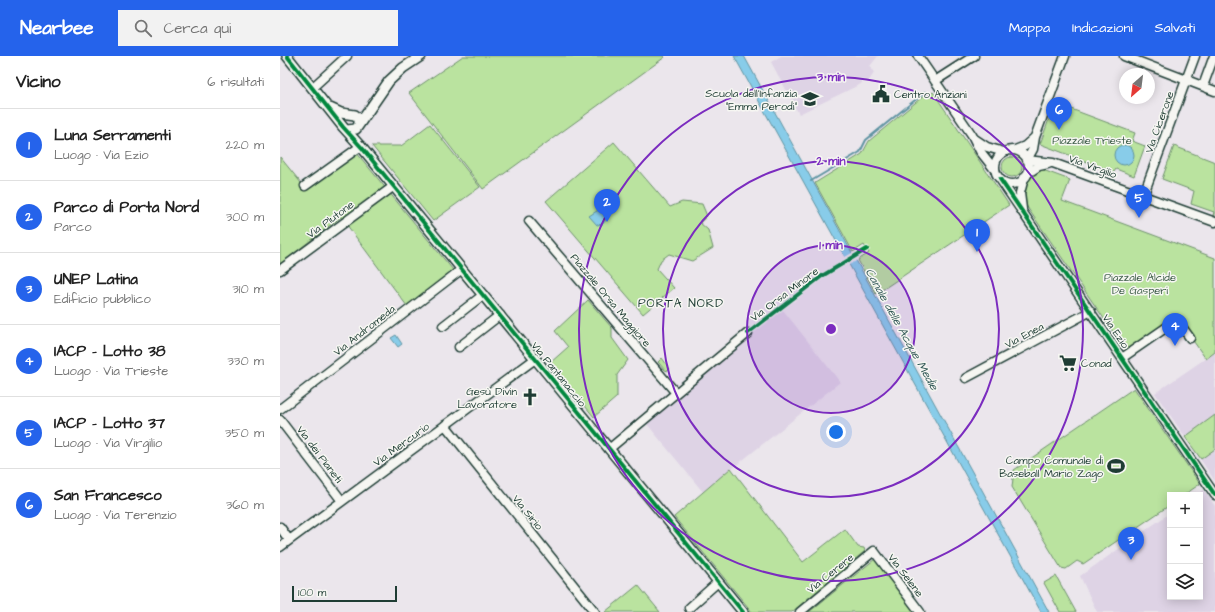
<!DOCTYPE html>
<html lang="it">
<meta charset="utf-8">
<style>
body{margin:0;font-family:"Architects Daughter",sans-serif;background:#f2f2f2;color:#222}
.controls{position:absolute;right:12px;bottom:12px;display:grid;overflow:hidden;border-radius:0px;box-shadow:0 2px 10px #0003}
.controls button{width:36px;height:36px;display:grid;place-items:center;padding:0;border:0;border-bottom:1px solid #e0e0e0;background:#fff;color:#222;font:20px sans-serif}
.compass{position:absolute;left:839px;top:12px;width:36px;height:36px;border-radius:50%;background:#fff;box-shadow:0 2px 10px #0003;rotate:208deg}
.scale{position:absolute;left:12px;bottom:10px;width:105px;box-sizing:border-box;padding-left:4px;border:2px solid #1f3d34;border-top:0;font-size:11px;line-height:14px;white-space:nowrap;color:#1f3d34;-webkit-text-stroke:3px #f6f6f2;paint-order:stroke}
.you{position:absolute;left:556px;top:376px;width:14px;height:14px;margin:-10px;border:3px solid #fff;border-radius:50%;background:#1a73e8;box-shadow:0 0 0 6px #1a73e833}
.badge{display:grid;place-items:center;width:26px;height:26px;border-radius:50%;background:#2563eb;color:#fff;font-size:13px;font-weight:700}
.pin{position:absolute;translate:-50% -33px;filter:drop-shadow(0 1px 2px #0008)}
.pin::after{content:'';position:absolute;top:21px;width:14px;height:12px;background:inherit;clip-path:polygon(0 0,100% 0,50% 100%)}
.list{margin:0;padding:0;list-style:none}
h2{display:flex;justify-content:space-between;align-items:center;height:52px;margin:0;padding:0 16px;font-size:17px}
h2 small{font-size:13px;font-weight:400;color:#767676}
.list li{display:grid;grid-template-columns:26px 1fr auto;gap:12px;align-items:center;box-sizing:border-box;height:72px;padding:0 16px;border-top:1px solid #e0e0e0}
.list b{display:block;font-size:15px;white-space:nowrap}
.list p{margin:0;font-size:13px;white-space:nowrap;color:#767676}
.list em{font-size:13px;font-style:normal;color:#767676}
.icon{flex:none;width:22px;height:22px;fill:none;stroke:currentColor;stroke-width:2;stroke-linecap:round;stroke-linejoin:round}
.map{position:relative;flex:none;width:935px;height:556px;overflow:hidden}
header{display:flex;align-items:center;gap:24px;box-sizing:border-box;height:56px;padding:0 20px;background:#2563eb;color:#fff}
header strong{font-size:19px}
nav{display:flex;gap:22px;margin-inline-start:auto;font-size:14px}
.search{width:280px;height:36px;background:#f2f2f2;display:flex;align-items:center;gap:10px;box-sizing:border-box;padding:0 14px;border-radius:0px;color:#767676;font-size:15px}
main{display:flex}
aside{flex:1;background:#fff}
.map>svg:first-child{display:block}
.built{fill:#ded3e5}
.green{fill:#bae39f;stroke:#6c906a}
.water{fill:#88cce9;stroke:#5e93a1}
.pier{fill:#ebe6ec}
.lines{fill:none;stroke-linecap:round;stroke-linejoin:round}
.stream{stroke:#5e93a1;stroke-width:2}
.minor-casing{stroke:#1f3d34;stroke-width:11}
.tertiary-casing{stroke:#1f3d34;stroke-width:12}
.minor{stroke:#f6f6f2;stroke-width:8}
.tertiary{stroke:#f6f6f2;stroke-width:9}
.cycleway-casing{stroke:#f6f6f2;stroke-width:6}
.cycleway{stroke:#00873e;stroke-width:4}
.ring{fill:none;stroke:#7b2cbf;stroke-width:2}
.labels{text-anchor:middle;stroke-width:3;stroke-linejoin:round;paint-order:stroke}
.poi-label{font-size:11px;fill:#1f3d34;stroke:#f6f6f2;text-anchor:end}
.street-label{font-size:11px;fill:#1f3d34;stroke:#f6f6f2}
.park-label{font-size:11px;fill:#3e5e49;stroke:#f6f6f2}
.neighbourhood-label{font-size:12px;letter-spacing:1px;fill:#1f3d34;stroke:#f6f6f2}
.water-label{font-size:12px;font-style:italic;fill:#345a58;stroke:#f6f6f2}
.centre{fill:#7b2cbf;stroke:#f6f6f2;stroke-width:2}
.ring-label{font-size:12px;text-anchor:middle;font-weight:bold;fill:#7b2cbf;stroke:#f6f6f2;stroke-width:3;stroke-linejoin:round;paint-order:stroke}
</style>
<header>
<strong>Nearbee</strong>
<div class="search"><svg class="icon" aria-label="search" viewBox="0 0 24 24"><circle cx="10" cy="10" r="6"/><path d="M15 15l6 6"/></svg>Cerca qui</div>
<nav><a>Mappa</a><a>Indicazioni</a><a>Salvati</a></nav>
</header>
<main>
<aside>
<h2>Vicino<small>6 risultati</small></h2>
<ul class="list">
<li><span class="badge">1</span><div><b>Luna Serramenti</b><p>Luogo · Via Ezio</p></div><em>220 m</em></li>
<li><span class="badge">2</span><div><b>Parco di Porta Nord</b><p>Parco</p></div><em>300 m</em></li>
<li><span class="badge">3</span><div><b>UNEP Latina</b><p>Edificio pubblico</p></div><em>310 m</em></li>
<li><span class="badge">4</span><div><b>IACP - Lotto 38</b><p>Luogo · Via Trieste</p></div><em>330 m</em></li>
<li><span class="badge">5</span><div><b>IACP - Lotto 37</b><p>Luogo · Via Virgilio</p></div><em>350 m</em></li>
<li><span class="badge">6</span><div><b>San Francesco</b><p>Luogo · Via Terenzio</p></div><em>360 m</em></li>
</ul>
</aside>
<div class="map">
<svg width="935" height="556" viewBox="0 0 935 556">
<rect width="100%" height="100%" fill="#ebe6ec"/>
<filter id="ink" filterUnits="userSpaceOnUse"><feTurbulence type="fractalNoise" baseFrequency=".025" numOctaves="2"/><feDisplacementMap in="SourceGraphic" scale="8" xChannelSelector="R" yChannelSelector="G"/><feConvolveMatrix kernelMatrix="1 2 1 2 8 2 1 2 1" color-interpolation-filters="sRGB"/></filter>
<g filter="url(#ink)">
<!-- built -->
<path class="built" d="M501,0H598L590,10L594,17L588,26L583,24L581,28L519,58L491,6Z
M503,254L560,326L423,436L367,368L474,276Z
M935,296V425L875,337Z
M924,434L935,450V556H817L800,520L890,457V541H920V439H916Z"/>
<!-- green -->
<path class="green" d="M183,0H384L385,1L203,133L129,37Z
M653,36L729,149L596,238L578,204L589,197L584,189L573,196L535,127L582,98L589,85L647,37L649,39Z
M775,47L855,77L852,85L865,90L854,120L836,113L834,116L760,88Z
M150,68L200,131L153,165L92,90H121Z
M334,86L390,151L402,146L422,148L427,160L420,167L428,174L433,192L412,205L389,198L381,204L377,213L394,232L363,258L266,145Z
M894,90L935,106V160L933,159L934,156L911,148L914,135L882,123Z
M76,96L173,214L127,250L61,161L0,208V101L26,133Z
M722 111a10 10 0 1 1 20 0a10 10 0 1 1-20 0Z
M763,114L790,124L782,145L935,202V296L926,303L897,262L847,296L747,151C742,136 746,118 763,114Z
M308,244L332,272V282L348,304L337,319V341L314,361L270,307L288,291L275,275Z
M382,302L390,313L388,315L385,314L378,306Z
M854,332L920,428L904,439H890V449L803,508L797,505L786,513L781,512L732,431L734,414Z
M935,359V393L921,403L905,381Z
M451,412L523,506L565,473L578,491L584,492L585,495L512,556H472L394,461Z
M595,503L634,556H529Z
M776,520L796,556H780L764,527Z
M358,529L380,556H325Z"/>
<!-- water -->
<path class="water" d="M454,0H464L769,556H761Z
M834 99a10 10 0 1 1 20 0a10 10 0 1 1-20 0Z
M323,151L326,164L323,168L317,169L309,160Z
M116,279L122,288L118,291L111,282Z"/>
<!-- pier -->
<path class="pier" d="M574,196L578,204L567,210L563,202Z"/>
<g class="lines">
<!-- stream -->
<path class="stream" d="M531,125L580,96L586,84L645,36"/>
<!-- minor casing -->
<g class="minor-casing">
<path id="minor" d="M638,0L692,79L700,95L715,114
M785,0L755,81L753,93L747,104L773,107L935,166
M844,0L935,35
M655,25L694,0
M923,30L934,0
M33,31L67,0
M695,83L707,91L724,96
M735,94L745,90L755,81
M715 111a17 17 0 1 1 34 0a17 17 0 1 1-34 0Z
M747,118L759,110L768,108
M720,123L935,439
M25,130L81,90
M863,140L915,0
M742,153L740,137L744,122
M249,165L396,337
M0,214L114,130
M163,270L203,239
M179,291L220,259
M842,302L897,264L910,282
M686,322L811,255
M0,353L182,213
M0,364L62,445
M165,369L315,556
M329,393L468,277
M0,471L9,484
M0,491L255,303
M409,552L438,526
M520,556L594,495L640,556"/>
</g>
<!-- tertiary casing -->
<g class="tertiary-casing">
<path id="tertiary" d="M7,0L63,71L83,93L463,556
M50,52L61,57L75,59L79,63V68
M67,74L76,73L109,25L123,12L141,0"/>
</g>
<!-- minor -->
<use href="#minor" class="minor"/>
<!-- tertiary -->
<use href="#tertiary" class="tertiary"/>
<!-- cycleway casing -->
<g class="cycleway-casing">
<path id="cycleway" d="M7,0L63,71L83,93L463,556
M720,123L935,439
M468,277L542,220L587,193"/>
</g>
<!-- cycleway -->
<use href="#cycleway" class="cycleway"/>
</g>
</g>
<!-- distance rings -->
<circle cx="551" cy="273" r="84" fill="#7b2cbf" fill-opacity=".12"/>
<g class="ring">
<circle cx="551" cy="273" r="84"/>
<circle cx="551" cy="273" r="168"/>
<circle cx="551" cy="273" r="252"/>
</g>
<!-- icons -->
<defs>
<g id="civic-bare" transform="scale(1.38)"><path d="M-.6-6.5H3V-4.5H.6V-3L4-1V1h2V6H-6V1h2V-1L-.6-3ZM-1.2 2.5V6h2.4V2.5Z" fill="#1f3d34" stroke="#f6f6f2" stroke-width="2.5" paint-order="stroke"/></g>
<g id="school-bare" transform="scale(1.38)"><path d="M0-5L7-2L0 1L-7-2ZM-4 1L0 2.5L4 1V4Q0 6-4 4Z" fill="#1f3d34" stroke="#f6f6f2" stroke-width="2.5" paint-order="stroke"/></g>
<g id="supermarket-bare" transform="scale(1.38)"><path d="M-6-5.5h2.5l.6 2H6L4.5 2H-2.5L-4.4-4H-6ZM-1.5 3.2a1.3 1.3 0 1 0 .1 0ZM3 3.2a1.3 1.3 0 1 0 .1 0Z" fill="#1f3d34" stroke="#f6f6f2" stroke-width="2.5" paint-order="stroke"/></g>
<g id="church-bare" transform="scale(1.38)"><path d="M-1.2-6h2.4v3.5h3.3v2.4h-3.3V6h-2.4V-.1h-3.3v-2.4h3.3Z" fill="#1f3d34" stroke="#f6f6f2" stroke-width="2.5" paint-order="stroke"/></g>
<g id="stadium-bare" transform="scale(1.38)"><path d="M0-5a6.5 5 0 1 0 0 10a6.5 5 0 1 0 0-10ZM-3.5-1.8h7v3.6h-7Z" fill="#1f3d34" stroke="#f6f6f2" stroke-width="2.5" paint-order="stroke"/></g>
</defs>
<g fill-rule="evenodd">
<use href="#civic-bare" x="601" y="38"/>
<use href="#school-bare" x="530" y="43"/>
<use href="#supermarket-bare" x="788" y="307"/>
<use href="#church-bare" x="250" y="341"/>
<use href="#stadium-bare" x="836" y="410"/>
</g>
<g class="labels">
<!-- poi labels -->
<g class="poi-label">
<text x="517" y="41">Scuola dell'Infanzia<tspan x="517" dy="13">"Emma Perodi"</tspan></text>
<text x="614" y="42" text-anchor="start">Centro Anziani</text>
<text x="801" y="311" text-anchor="start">Conad</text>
<text x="237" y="339">Gesù Divin<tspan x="237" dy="13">Lavoratore</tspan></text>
<text x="823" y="408">Campo Comunale di<tspan x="823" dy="13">Baseball Mario Zago</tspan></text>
</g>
<!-- street labels -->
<g class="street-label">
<text transform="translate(879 66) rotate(-70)" y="4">Via Cicerone</text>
<text transform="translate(813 110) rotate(20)" y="4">Via Virgilio</text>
<text transform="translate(50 163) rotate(-36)" y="4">Via Plutone</text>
<text transform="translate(504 238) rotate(-37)" y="4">Via Orsa Minore</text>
<text transform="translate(331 244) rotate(50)" y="4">Piazzale Orsa Maggiore</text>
<text transform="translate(84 274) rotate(-38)" y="4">Via Andromeda</text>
<text transform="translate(836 275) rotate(56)" y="4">Via Ezio</text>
<text transform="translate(744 279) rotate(-28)" y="4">Via Enea</text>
<text transform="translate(279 318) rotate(51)" y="4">Via Pantanaccio</text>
<text transform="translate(121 388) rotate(-36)" y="4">Via Mercurio</text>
<text transform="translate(40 398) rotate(53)" y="4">Via dei Pianeti</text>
<text transform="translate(248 456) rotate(51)" y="4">Via Sirio</text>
<text transform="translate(550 517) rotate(-39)" y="4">Via Cerere</text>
<text transform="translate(626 519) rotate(53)" y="4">Via Selene</text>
</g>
<!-- park labels -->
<g class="park-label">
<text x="812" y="88">Piazzale Trieste</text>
<text x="860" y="225">Piazzale Alcide<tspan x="860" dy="13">De Gasperi</tspan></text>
</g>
<!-- neighbourhood labels -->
<g class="neighbourhood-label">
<text x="401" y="251">PORTA NORD</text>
</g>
<!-- water labels -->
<g class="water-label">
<text transform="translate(622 273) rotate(61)" y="4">Canale delle Acque Medie</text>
</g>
</g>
<circle cx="551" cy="273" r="6" class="centre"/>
<g class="ring-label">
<text x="551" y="25">3 min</text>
<text x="551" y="109">2 min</text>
<text x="551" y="193">1 min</text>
</g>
</svg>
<div class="controls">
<button>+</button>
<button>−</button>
<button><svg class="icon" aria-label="layers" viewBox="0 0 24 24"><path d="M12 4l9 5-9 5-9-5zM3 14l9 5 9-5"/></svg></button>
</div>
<svg class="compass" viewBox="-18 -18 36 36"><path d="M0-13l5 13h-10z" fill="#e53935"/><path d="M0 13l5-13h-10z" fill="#767676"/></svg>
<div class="scale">100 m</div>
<div class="you"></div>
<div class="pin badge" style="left:697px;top:196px">1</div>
<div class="pin badge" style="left:327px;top:166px">2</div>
<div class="pin badge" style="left:851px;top:504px">3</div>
<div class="pin badge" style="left:895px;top:290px">4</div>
<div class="pin badge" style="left:859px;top:162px">5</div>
<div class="pin badge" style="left:779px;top:74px">6</div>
</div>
</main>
